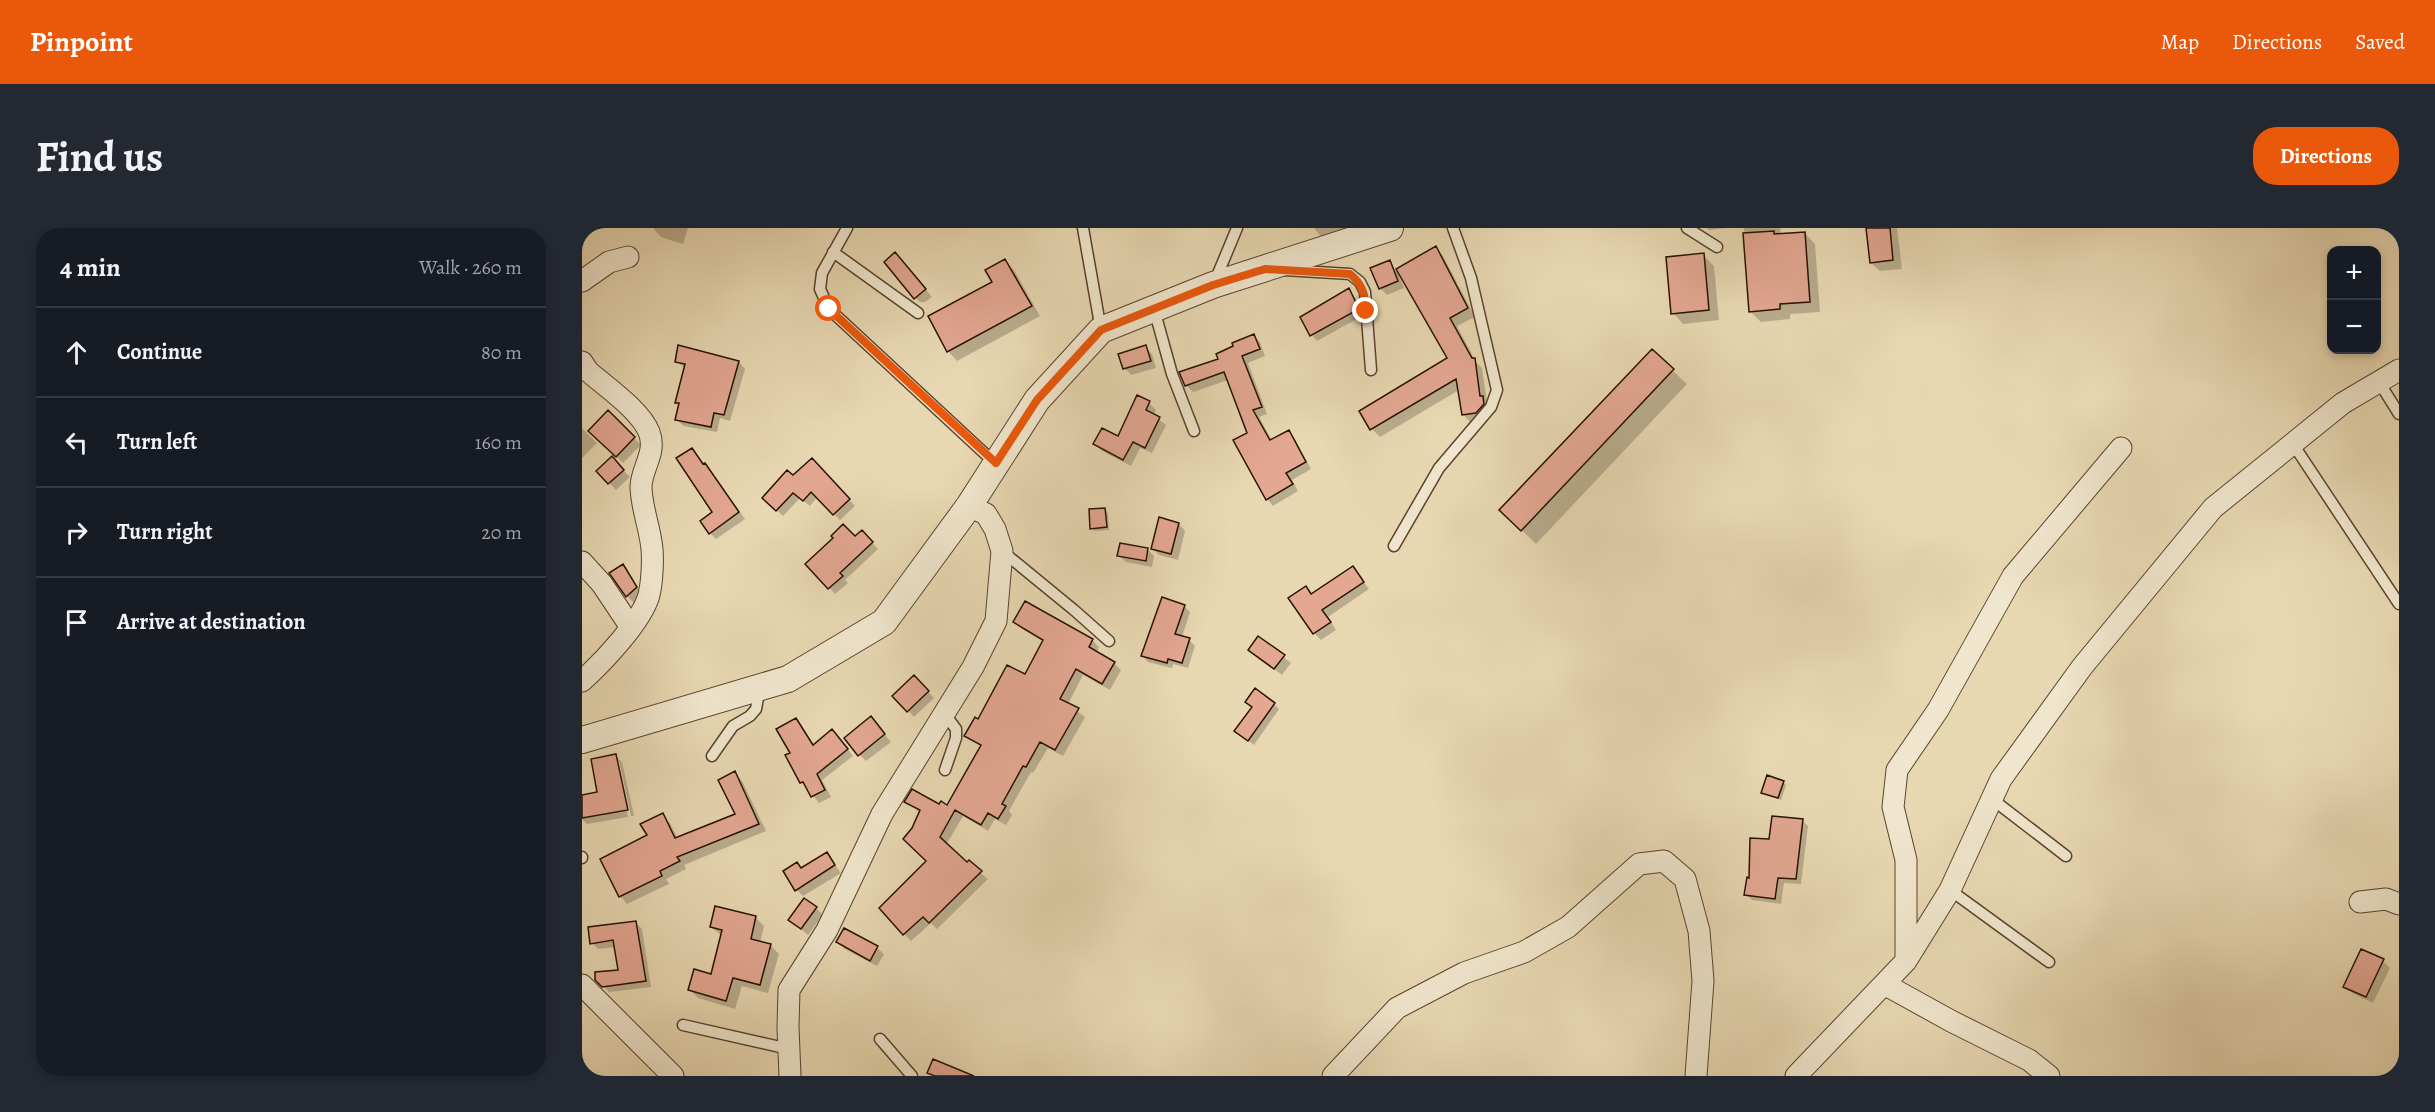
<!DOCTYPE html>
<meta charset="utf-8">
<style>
body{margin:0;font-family:Alegreya,serif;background:#242831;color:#f1f3f6}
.controls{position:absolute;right:18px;top:18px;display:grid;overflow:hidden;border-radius:12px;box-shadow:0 3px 9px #0003}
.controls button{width:54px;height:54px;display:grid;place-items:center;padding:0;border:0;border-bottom:2px solid #363941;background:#171b24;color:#f1f3f6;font:30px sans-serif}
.stop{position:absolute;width:18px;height:18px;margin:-14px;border:4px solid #ea580c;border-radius:50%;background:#fff}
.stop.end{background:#ea580c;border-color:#fff;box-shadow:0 2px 6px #0008}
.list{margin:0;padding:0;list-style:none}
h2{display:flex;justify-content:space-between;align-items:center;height:78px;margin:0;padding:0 24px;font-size:26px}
h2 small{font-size:20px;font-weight:400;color:#9ea1a6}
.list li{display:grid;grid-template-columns:39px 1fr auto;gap:18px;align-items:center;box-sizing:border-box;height:90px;padding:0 24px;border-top:2px solid #363941}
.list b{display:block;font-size:22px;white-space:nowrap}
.list em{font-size:20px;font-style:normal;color:#9ea1a6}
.icon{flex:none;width:33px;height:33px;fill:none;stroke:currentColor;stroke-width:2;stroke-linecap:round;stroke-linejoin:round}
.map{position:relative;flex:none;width:1817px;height:848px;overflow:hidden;border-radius:24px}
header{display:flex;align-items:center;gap:36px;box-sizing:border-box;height:84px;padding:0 30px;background:#ea580c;color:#fff}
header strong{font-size:28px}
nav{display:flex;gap:33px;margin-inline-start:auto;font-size:21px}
.intro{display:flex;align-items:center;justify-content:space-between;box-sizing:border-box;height:144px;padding:0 36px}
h1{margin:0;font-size:42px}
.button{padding:15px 27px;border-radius:24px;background:#ea580c;color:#fff;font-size:21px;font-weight:700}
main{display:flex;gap:36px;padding:0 36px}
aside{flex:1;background:#171b24;border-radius:24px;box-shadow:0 3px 9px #0003}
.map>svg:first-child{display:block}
.shadow{fill:#0003}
.building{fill:#e3a792;stroke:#271102;stroke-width:1.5}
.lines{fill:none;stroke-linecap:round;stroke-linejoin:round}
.service-casing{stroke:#57432e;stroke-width:13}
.minor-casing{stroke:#57432e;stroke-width:23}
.tertiary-casing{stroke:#57432e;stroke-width:28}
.service{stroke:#f0e6cd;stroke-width:10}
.minor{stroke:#f0e6cd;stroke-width:21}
.tertiary{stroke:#f0e6cd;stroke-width:26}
.route{stroke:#ea580c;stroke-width:8}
</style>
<header>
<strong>Pinpoint</strong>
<nav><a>Map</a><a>Directions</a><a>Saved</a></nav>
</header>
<div class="intro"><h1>Find us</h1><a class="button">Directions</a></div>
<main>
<aside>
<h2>4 min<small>Walk · 260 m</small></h2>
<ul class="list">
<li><svg class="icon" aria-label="ahead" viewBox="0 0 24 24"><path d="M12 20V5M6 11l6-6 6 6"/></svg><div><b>Continue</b></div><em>80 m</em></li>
<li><svg class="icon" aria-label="left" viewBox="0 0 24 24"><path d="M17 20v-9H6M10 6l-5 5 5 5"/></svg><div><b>Turn left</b></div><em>160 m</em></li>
<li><svg class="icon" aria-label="right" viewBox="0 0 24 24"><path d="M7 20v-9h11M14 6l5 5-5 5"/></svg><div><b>Turn right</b></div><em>20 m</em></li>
<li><svg class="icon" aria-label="arrive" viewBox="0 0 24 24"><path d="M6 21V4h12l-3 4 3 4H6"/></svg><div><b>Arrive at destination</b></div></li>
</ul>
</aside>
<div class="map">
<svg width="1817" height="848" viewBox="0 0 1817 848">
<rect width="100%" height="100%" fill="#e8d8b2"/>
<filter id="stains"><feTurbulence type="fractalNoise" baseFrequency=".00333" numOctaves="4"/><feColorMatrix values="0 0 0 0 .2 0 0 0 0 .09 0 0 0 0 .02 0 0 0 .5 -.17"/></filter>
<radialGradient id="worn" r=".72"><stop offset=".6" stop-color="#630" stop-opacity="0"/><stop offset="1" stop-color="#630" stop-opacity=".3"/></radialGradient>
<!-- shadow -->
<path class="shadow" d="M71,0H106L101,16L79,9Z
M732,0H775L743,14Z
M1125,0H1144L1127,2Z
M1162,0H1198L1199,7L1223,5L1233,16L1238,84L1208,86V91L1179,94L1168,83Z
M1285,0H1315L1320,41L1298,43L1289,35Z
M853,20L861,28L893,89L875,98L894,134L900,140L905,174L908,178L889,195L881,186L877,162L798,209L790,201L867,130L818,44L816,45L822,60L805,67L798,60L807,34L814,43Z
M1121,27L1132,38L1137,92L1101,96L1091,85Z
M320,33L350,69L343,74H338L331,67Z
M422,33L432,42L458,88L375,133L366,123L348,89L412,54Z
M766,62L772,68L782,87L735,113L730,107Z
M671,108L678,114L683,128L666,135L685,186L677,189L690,213L706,204L713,211L729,241L710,252L716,263L691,278L685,271L667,205L646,152L611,164L604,157Z
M97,119L157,134L163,141L148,193L138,190L135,204L101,198L95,191L98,177L95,174L103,140L94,133Z
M563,119L570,126L574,140L549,147L543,140Z
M1070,123L1105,156L954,316L919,282Z
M567,175L574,182L571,187L584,197L570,225L558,220L549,238L520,223L513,216L536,210Z
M26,184L59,217L41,235L8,203Z
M0,200L15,215L0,230Z
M109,222L129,243L163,291L134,311L128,305L132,284Z
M30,231L48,249L34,262L16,243Z
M230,232L273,278L258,292L235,269L228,278L218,270L201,288L182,270L211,249Z
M523,281L526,285L527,302L513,303L510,300Z
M597,296L603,303L596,332L577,327L570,320Z
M280,304L296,321L263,352L266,355L253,366L225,336L253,310H273Z
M565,321L572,328L570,339L544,334L537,328Z
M41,338L61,367L52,375L45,368Z
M771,340L787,361L746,389L754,402L739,412L732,405L724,360L731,367Z
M581,371L603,379L608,384L600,409L607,412L613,418L606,440L591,436L590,440L566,434L561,428Z
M432,394L510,412L517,419L515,425L532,435L539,442L528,462L501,447L486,476L503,489L481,528L466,520L451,545L449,544L427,583L430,587L424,597L413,591L406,603L381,588L364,617L406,651L355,701L349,695L329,713L299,682L346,633L332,601L339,585L324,574L366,579L400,519L384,508L443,448L462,414L440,401Z
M677,410L709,435L700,447L675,428Z
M332,449L352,470L332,489L312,468Z
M692,476L697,481L672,517L654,503Z
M214,491L232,518L257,510L271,528L240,552L249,569L237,575L220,554L205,528L210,525Z
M295,497L309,514L284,533L278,527Z
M33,528L40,534L52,588H49L37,533H34L46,589L5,596L0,591V569L17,566Z
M153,545L160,553L184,603L102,637L104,641L84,651L87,656L45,676L38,668L67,608L80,587L88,595L96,611L155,587Z
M1201,554L1204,557L1199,572L1181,565Z
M1220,592L1226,598L1219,656L1202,655L1199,676L1170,672L1164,666L1188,612Z
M245,626L259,645L221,668L215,662Z
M234,680L241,687L226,707L208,692Z
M173,689L182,698L178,715L188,717L197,726L186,765L160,758L153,781L116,770L107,761L131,747L140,708L129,699Z
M54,695L60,701L69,759L27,764L15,751L37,744L34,719L16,721L10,715Z
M256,714L295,720L302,726L295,738L263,721Z
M1780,723L1801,733L1808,740L1791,775L1770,765L1763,758Z"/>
<!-- building -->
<path class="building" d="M1284,0H1308L1311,32L1288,35Z
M1192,3V6L1223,4L1228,74L1198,76V81L1167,84L1161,5Z
M854,18L886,80L868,90L890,130H893L898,168H901L902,176L894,185L880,187L874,151L788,202L777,183L865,130L814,41Z
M313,24L344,61L332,71L302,34Z
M1122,25L1127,82L1089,86L1084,29Z
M423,31L450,78L365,124L346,88L410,54L403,42Z
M808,32L816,53L797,61L788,40Z
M767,60L777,81L728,108L718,89Z
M672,106L678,121L660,128L680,179L671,182L688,212L707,202L724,234L704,245L711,256L684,272L651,212L665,205L642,144L603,158L597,144L636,131L634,126L651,118L650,115Z
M96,117L157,133L142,187L132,185L129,199L93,192L97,175H93L103,136L93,134Z
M564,117L569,133L541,141L536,126Z
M1070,121L1092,141L939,303L917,282Z
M555,167L568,173L564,182L578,189L563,220L551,214L541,232L511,216L520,200L536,208Z
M26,182L53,209L34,229L6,203Z
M110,220L121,236L123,235L157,284L127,306L118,293L130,284L94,230Z
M30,228L42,242L26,256L14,243Z
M230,230L268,271L251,287L229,264L221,273L211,265L194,283L180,270L205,242L211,247Z
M523,280L525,299L508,301L507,281Z
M577,289L597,295L589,326L569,321Z
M261,296L273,308L280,302L291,314L258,345L261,348L246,361L223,336L251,310L249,308Z
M538,315L566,320L564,333L535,328Z
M41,336L55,359L44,369L27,345Z
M771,338L782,354L740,382L749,394L731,406L706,370L724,358L729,366Z
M580,369L603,377L593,406L608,410L600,435L586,431L585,435L559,428Z
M443,373L511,411L507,419L533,434L520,456L494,441L478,471L497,480L473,522L458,514L444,539L441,538L420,576L424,578L416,591L406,585L399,597L373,582L358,609L385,634L387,632L400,643L347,695L341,689L321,707L297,680L344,633L321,611L330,600L338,582L322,574L330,561L357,576L359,573L365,577L399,517L382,508L393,489L396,491L425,437L443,446L461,412L431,394Z
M676,408L703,427L692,441L666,422Z
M332,447L347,463L325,484L310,468Z
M673,460L693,475L666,513L652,503L670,479L663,474Z
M289,488L303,506L276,528L262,510Z
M214,490L231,517L250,501L266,521L235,546L243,562L229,569L221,554L218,555L203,527L208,525L194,501Z
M34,526L46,582L0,590V567L15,564L9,531Z
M153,543L177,596L95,629L98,633L78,643L80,648L37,669L18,631L65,607L58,596L81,585L93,610L153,586L136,552Z
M1185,547L1202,553L1196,570L1179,565Z
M1190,588L1221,591L1214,651L1196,650L1193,671L1162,667L1165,649L1167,650L1168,610L1187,611Z
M245,624L253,637L213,663L201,643L215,634L219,640Z
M222,670L235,679L219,701L206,692Z
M133,678L174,688L169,711L189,716L178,757L151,750L144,773L106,762L112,741L129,746L140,702L128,699Z
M54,693L64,753L20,759L13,752V744L36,742L31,712L8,716L6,699Z
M262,700L296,718L288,733L254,714Z
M1779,721L1802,731L1784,769L1761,759Z
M351,831L392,848H353L345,845Z"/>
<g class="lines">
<!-- service casing -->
<g class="service-casing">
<path id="service" d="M265,0L240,45L238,61L247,81L413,235
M501,0L519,102
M1105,0L1135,19
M251,24L336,85
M702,42L768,46L778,54L783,64L789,142
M633,53L655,0
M572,81L590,146L612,203
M1797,154L1817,186
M1711,216L1817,376
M812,318L857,240L909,179L915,162L889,50L871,0
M420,323L492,382L527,413
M362,485L374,501V510L363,542
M130,528L151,498L168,488L174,481L178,459
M1410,571L1484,628
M0,629V630
M1368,662L1467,734
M101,797L207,821
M298,811L330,848"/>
</g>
<!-- minor casing -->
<g class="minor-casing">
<path id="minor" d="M0,53L27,34L46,29
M0,134L6,143C24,159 58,182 67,204C75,224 60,239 59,258C59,279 68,299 70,321C71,334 70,354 67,367C60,393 21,434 0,453
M0,334L20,356L48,398
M1778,674L1804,671L1817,676
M1324,733V632L1311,579L1315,542L1356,482L1431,348L1539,220
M1302,756L1369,793L1447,832L1467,848
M0,757L91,848
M208,848L206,799L207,762L245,702L300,586L391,439L414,393L420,323L413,301L404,286L387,278
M751,848L815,780L882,745L942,724L986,699L1057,636L1082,633L1103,651L1117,703L1121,753L1114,848
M1214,848L1324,733L1368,662L1419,551L1500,439L1631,280L1761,175L1817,142"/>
</g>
<!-- tertiary casing -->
<g class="tertiary-casing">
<path id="tertiary" d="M0,512L206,451L302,394L387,278L455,172L519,102L631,57L808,0"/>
</g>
<!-- service -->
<use href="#service" class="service"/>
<!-- minor -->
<use href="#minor" class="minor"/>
<!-- tertiary -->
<use href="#tertiary" class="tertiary"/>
</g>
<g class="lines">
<!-- route -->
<path class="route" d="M247,81L414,235L455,172L519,102L631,57L683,41L768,46C781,57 783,66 784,83"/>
</g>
<rect width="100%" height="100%" filter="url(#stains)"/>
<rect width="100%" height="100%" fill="url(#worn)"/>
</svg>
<div class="controls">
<button>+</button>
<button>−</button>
</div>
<div class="stop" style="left:247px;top:81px"></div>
<div class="stop end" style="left:784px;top:83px"></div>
</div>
</main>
